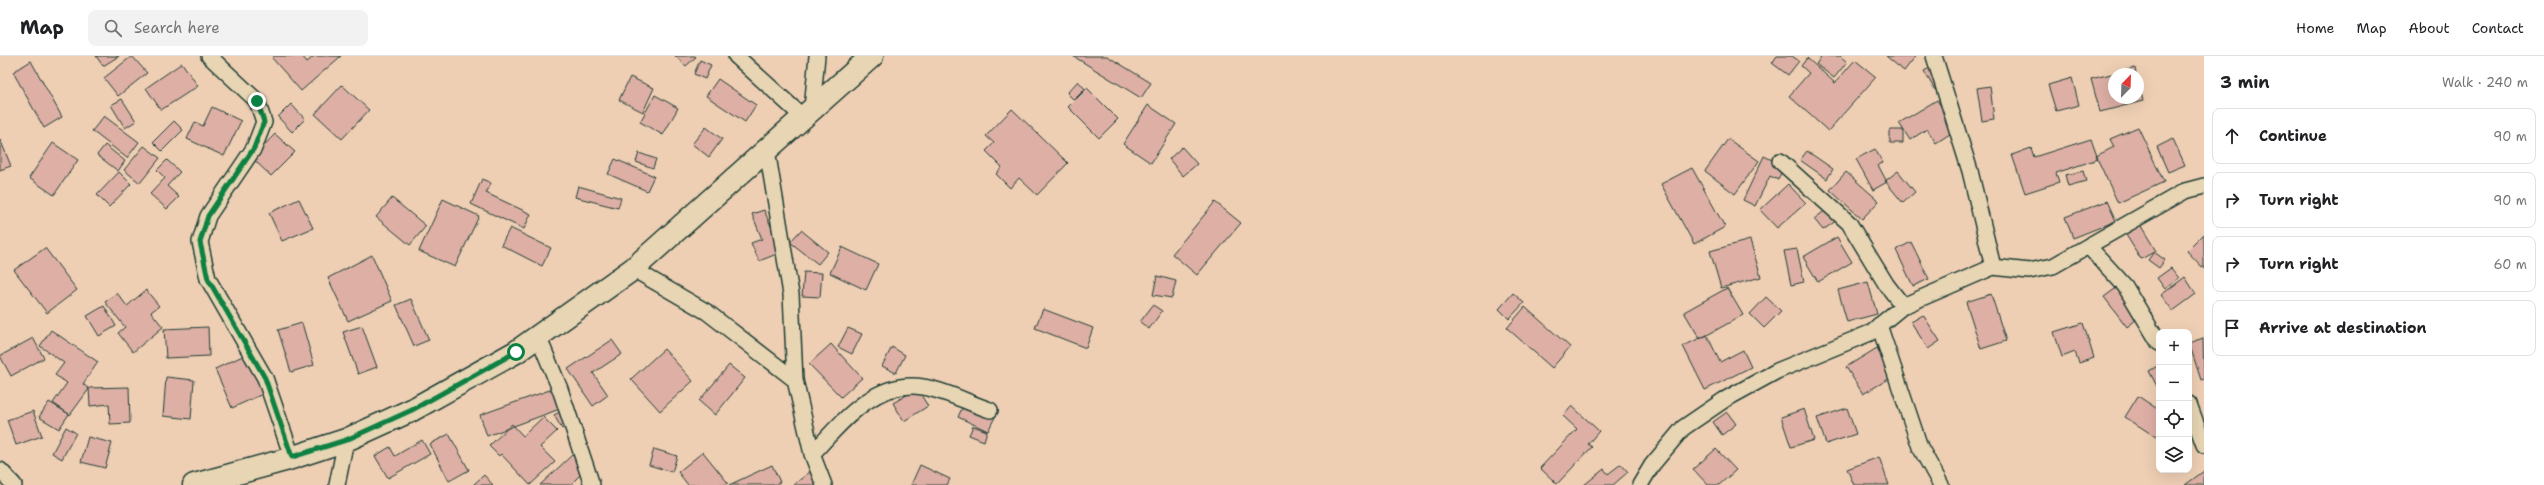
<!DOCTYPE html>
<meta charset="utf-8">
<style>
body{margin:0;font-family:"Shantell Sans",sans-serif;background:#f2f2f2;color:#202124}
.controls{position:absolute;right:12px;bottom:12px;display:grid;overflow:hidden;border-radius:8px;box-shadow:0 4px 16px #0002}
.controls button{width:36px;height:36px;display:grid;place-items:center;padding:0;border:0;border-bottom:1px solid #e0e0e0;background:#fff;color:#202124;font:20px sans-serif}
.compass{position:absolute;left:2108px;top:12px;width:36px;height:36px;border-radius:50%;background:#fff;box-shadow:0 4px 16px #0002;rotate:23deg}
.stop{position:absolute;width:12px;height:12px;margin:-9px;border:3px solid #0b8043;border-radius:50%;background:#fff}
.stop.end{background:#0b8043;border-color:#fff;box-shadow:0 1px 4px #0008}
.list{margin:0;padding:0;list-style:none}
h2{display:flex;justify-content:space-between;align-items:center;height:52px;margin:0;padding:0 16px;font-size:17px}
h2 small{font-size:13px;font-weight:400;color:#757577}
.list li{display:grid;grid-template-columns:26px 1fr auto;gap:12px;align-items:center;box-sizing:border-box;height:56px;margin:0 8px 8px;padding:0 8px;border:1px solid #e0e0e0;border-radius:8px}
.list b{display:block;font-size:15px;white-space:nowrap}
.list em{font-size:13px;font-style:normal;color:#757577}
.icon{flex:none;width:22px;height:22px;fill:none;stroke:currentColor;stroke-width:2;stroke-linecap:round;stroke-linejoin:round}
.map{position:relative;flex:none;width:2204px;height:429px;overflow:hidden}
header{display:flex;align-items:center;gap:24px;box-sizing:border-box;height:56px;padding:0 20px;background:#fff;border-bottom:1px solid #e0e0e0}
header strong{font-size:19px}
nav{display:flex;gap:22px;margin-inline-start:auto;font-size:14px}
.search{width:280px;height:36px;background:#f2f2f2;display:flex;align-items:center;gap:10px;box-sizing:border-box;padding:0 14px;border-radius:8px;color:#757577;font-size:15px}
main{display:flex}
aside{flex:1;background:#fff}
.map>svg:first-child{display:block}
.building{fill:#deafa5;stroke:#1f3d34}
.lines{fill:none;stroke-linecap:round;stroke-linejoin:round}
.street-casing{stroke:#1f3d34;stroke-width:18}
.primary-casing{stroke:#1f3d34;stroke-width:25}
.street{stroke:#e7d5b3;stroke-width:15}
.primary{stroke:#e7d5b3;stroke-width:22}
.route{stroke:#0b8043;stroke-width:5}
</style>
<header>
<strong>Map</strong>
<div class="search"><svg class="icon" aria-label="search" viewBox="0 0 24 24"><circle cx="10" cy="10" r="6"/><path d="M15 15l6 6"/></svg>Search here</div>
<nav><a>Home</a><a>Map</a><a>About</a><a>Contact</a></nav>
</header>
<main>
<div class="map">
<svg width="2204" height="429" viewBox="0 0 2204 429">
<rect width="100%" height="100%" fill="#eecfb4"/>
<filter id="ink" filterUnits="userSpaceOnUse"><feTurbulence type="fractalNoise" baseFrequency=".025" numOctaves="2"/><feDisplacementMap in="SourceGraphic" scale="8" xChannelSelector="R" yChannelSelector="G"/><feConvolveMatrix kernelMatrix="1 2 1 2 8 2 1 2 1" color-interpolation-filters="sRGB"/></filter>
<g filter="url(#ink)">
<!-- building -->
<path class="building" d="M96,0H119L103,10Z
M132,0L147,17L118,40L104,22Z
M274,0H302L307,6L314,0H341L301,35L272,2Z
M675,0H695L696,1L686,10Z
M1073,0H1107L1151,27L1141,42Z
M1777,0H1792L1799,5L1788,19L1772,7Z
M1822,0H1840L1847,6L1834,22L1816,8Z
M1886,0H1915V1L1904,15Z
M1807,2L1835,27L1855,4L1876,21L1828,75L1789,40L1809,17L1801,10Z
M700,4L711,9L705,23L694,18Z
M31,5L62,61L44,72L13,16Z
M182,7L198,30L161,54L146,32Z
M1937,8L1948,28L1935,34L1924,15Z
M2135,12L2136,18H2114V42H2138V25L2143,45L2100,56L2091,23Z
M630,21L654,32L643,56L619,44Z
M2072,22L2079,49L2056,55L2048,29Z
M718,23L756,49L745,66L706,40Z
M1078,25L1085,33L1074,44L1067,37Z
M342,29L369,54L342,83L315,58Z
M1990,30L1994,63L1982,65L1977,32Z
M1087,32L1118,63L1099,82L1068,51Z
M655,39L678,52L663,79L640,66Z
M122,43L136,65L125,72L111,49Z
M1937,44L1956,74L1936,87L1927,73L1910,84L1899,67Z
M291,48L305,63L292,76L278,61Z
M1148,49L1176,68L1151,107L1123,88Z
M212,51L241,65L224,100L187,83L195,66L203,70Z
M1012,53L1068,107L1037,139L1019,122L1010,132L996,118L1002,111L986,95L994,87L986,80Z
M104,60L139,86L127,102L92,75Z
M174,65L183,74L162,95L153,86Z
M706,71L722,83L709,101L692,88Z
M2138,71L2164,126L2118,147L2096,100L2114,91L2110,83Z
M1890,74H1903V87H1890Z
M275,78L295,96L271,120L252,102Z
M0,83L11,110L0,114Z
M1728,83L1759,105L1735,138L1705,115Z
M2091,83L2098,103L2056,117L2059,126L2025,137L2012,99L2031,92L2034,101Z
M2173,83L2185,109L2168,116L2157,91Z
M53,87L78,104L54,139L29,122Z
M105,89L125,105L118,115L97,99Z
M144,90L160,102L140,127L124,114Z
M1182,91L1197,108L1183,120L1169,103Z
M1875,93L1883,107L1878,109L1887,126L1873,134L1856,103Z
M1807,95L1833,113L1827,123L1800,104Z
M639,97L656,103L653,112L636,106Z
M1764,100L1784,110L1778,124L1770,120L1755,150L1743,144Z
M615,103L654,120L647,135L608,118Z
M167,104L180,116L167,130L179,141L167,153L150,138L165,122L157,114Z
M1692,112L1725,171L1694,188L1661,128Z
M1898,115L1915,136L1903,147L1885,125Z
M2083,115L2086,125L2068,130L2065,119Z
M119,116L131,128L109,151L97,139Z
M1846,116L1879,145L1862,163L1830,134Z
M482,123L491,127L486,137L531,158L524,173L471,148Z
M1788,128L1806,147L1777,172L1760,154Z
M578,130L621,142L618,152L575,141Z
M392,142L426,170L410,189L376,161Z
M299,143L313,172L282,185L269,157Z
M443,143L479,160L455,211L419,195Z
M2107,145L2116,165L2073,182L2065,161Z
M1215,146L1241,167L1197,219L1172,198Z
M1831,150L1840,162L1823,174L1814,163Z
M764,154L782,196L759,205L751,187L762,183L752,158Z
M2138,165L2156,195L2141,203L2123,174Z
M510,172L551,192L542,210L501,189Z
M801,174L828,196L818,208L790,186Z
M2204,178V213L2187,195Z
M1837,181L1852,206L1818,226L1803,201Z
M1750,184L1761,221L1721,232L1710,195Z
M1911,186L1929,223L1913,230L1896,194Z
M842,191L878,208L866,234L830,217Z
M45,192L77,234L47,257L14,214Z
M1797,193L1804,226L1791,229L1784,195Z
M2154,196L2165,204L2159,212L2148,204Z
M372,199L392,245L348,265L328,222Z
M2171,212L2179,222L2165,233L2157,222Z
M804,216L822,217L820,241L802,240Z
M1157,220L1176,225L1172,242L1153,239Z
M2185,221L2196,238L2173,255L2161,239Z
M1868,226L1877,258L1847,266L1838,234Z
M2123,227L2146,256L2127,271L2104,241Z
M1727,232L1743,259L1700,283L1684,256Z
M146,234L159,250L151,256L163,271L133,296L118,277L125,271L105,246L117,237L127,250Z
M1513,237L1524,247L1509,263L1499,253Z
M1991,238L2006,285L1981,293L1966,246Z
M1766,241L1781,255L1764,272L1750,258Z
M411,243L429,284L414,290L396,249Z
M1153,249L1162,255L1149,273L1140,266Z
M104,250L116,270L99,280L87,260Z
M1525,251L1570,291L1552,312L1507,272Z
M1043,253L1093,272L1086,292L1035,272Z
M1923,259L1940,285L1928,293L1911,266Z
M302,267L314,309L291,316L278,274Z
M2083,267L2094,302L2079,307L2075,296L2062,301L2054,276Z
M362,270L377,311L358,318L343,276Z
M208,271L209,300L166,302L164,273Z
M848,272L862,278L852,298L838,291Z
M51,274L98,306L83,328L89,333L70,359L53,347L67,327L55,319L64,307L40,290Z
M1707,279L1720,306L1743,294L1751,311L1705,334L1683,290Z
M33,282L44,302L11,320L0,300Z
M2203,282L2204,323L2201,324L2189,287Z
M612,284L622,298L593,317L608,339L593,350L568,313Z
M831,288L862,322L841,341L809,308Z
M892,291L905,299L896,317L882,310Z
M1877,292L1894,320L1863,338L1846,311Z
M664,293L693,325L660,355L631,323Z
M249,297L267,336L232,352L215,313Z
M729,309L745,322L715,359L699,345Z
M2159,309V334L2149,315Z
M166,321L194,324L191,363L163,360Z
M129,331L130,367L110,368L109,348L90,350L89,332Z
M558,331L565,351L487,380L480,359Z
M917,333L928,350L904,365L893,347Z
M2138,340L2159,354V383L2125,361Z
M966,343L997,357L988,375L958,361Z
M49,346L69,358L59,373L39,361Z
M1572,350L1599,375L1588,388L1592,391L1557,428L1540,412L1577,373L1563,360Z
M1847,352L1856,378L1826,388L1817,362Z
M1804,353L1814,384L1791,391L1781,361Z
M564,354L572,368L562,373L554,359Z
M33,355L42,380L16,389L7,364Z
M1727,356L1736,368L1722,379L1713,366Z
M543,361L557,375L540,391L555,406L530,429L501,398L499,400L489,390L512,368L523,380Z
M973,370L987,375L984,385L969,379Z
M66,371L76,377L62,403L52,397Z
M449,378L469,414L449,425L430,388Z
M88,381L112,387L105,412L81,406Z
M422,384L430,398L388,422L375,400L390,391L395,400Z
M654,393L677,400L672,416L649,409Z
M1716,393L1736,414L1719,429H1708L1693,413Z
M703,396L728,427L725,429H688L678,416Z
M572,399L586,413L572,427L574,429H540Z
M1879,401L1889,429H1854L1847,413Z
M1621,408L1628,416L1613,429H1584L1604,413L1608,418Z
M772,409L780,426L774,429H729Z
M920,409L950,423L947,429H911Z
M2204,415V429H2185Z
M810,416L819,429H793Z
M484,419L493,429H473Z"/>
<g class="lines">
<!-- street casing -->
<g class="street-casing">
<path id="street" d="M209,0L257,45L264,66L254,92L208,160L200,186L208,223L265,322L292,401
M736,0L803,61
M1934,0L1970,115L1993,211
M812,53L817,0
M767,94L791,238L795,324L812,398L824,429
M1780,105L1849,167L1886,228L1903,250
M2088,190L2125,230L2159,287
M633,213L707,256L795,324
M1879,269L1920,391L1941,429
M538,280L560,333L592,429
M2189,348L2204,389
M812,398C841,367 875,323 923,331C945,334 968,347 990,354
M0,414L14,429
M337,429L346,384
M1640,429L1652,409L1683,372L1724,344L1777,315L1870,277L1903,250L1993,211L2029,215L2053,210L2185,135L2204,130"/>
</g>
<!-- primary casing -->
<g class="primary-casing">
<path id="primary" d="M194,429L285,404L346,384L412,354L516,296L633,213L872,0"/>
</g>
<!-- street -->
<use href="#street" class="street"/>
<!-- primary -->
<use href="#primary" class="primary"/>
</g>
</g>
<g class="lines" filter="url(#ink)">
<!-- route -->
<path class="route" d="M257,45L264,66L254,92L208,160L200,186L208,223L265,322L292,401L346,384L412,354L516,296"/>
</g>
</svg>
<div class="controls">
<button>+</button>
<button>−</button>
<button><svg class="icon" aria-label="locate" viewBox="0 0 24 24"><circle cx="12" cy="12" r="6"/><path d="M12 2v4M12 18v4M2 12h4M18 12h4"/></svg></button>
<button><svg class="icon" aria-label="layers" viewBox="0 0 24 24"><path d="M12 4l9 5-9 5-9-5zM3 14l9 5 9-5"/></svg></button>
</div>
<svg class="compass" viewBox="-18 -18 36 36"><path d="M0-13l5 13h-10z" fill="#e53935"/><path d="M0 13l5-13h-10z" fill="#757577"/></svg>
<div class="stop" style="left:516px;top:296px"></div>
<div class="stop end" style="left:257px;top:45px"></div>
</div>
<aside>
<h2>3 min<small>Walk · 240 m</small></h2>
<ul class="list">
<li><svg class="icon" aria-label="ahead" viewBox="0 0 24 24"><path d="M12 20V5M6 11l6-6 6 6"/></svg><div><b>Continue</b></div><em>90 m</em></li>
<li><svg class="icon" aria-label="right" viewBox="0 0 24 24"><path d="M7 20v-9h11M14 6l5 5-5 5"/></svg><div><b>Turn right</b></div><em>90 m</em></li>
<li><svg class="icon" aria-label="right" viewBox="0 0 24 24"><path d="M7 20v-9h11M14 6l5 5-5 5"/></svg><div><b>Turn right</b></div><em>60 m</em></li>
<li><svg class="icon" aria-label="arrive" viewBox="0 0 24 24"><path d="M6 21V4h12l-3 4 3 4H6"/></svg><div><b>Arrive at destination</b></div></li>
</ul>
</aside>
</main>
